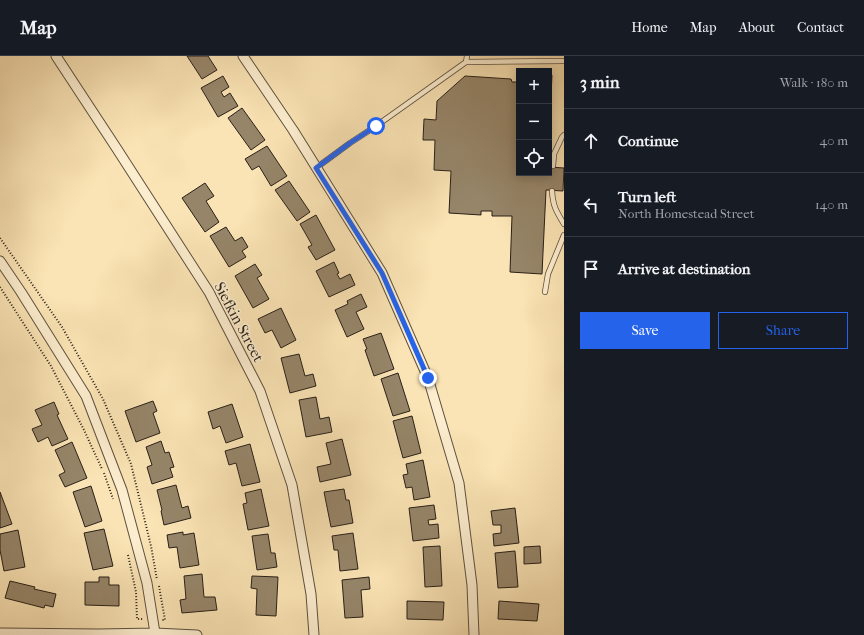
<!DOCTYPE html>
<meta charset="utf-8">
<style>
body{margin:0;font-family:"IM FELL French Canon",serif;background:#20242c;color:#f1f3f6}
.controls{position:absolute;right:12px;top:12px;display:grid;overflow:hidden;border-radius:0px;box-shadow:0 2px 10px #0003}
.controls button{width:36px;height:36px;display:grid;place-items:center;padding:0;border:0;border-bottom:1px solid #363941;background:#171b24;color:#f1f3f6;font:20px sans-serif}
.stop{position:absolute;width:12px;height:12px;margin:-9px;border:3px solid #2563eb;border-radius:50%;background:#fff}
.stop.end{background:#2563eb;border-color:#fff;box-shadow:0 1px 4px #0008}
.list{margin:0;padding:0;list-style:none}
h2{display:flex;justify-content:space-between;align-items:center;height:52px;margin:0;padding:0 16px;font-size:17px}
h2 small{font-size:13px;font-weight:400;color:#9ea1a6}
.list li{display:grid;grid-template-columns:26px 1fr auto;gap:12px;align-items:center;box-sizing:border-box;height:64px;padding:0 16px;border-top:1px solid #363941}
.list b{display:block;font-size:15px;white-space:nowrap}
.list p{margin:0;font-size:13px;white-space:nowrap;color:#9ea1a6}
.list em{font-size:13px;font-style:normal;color:#9ea1a6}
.actions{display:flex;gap:8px;padding:12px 16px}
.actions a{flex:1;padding:9px 0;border:1px solid #2563eb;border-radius:0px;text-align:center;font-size:14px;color:#2563eb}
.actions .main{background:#2563eb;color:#fff}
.icon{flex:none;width:22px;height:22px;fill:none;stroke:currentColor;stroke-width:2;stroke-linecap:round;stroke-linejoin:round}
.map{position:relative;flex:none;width:564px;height:579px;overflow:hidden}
header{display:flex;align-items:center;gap:24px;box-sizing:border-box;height:56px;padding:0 20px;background:#171b24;border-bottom:1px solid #363941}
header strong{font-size:19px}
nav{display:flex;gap:22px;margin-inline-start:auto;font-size:14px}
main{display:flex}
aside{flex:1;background:#171b24}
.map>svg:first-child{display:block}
.building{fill:#968569;stroke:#292018}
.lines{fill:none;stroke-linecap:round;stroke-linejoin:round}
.lane-casing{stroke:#5d513f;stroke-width:6}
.street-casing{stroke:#5d513f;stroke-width:11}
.path{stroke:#292018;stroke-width:2;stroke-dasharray:1 2;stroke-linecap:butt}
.lane{stroke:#fcedce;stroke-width:4.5}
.street{stroke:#fcedce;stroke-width:9}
.route{stroke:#2563eb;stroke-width:5}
.labels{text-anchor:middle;stroke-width:3.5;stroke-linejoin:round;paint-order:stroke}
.street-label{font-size:15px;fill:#292018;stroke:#fcedce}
</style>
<header>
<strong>Map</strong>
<nav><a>Home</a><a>Map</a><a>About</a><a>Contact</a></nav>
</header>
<main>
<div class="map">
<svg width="564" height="579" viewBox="0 0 564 579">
<rect width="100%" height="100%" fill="#fae3b4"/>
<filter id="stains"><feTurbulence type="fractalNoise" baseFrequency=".005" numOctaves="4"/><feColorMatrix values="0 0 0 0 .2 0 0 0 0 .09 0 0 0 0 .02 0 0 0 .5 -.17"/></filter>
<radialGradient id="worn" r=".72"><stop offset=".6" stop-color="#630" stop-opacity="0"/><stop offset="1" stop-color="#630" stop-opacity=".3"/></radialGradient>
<!-- building -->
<path class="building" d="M187,0H208L217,14L202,23Z
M549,19H552L549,82Z
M223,20L229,31L221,36L224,41L230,37L238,50L218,61L201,32Z
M465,20L511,23L512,26H519V117H549V111L564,112L563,135L546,134L542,218L510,216L512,160H492V155H481V159L449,157L451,115L434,114L435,84H423L424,63L436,64L437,45Z
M242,52L265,84L251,94L228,62Z
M267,90L287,120L271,130L259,110L252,114L245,103Z
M289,125L310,156L297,165L275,134Z
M205,127L214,140L206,145L219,166L205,176L182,142Z
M316,159L335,194L316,204L308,191L312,189L300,168Z
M226,171L235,185L242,181L248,191L242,195L246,201L229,211L210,180Z
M334,206L339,217L337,218L340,223L350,218L355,229L329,241L316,215Z
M255,208L262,219L257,222L269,243L253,252L235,220Z
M361,238L367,251L356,256L364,273L347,281L335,254L348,248L347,245Z
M281,252L296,284L281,292L272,274L265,277L258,263Z
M381,277L394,313L374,320L365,294L367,293L363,283Z
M299,298L305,320L313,318L316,330L290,337L281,302Z
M398,317L410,355L393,360L381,323Z
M316,341L320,363L329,361L332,376L306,381L299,344Z
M153,345L157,355L153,357L160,377L136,386L125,355Z
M54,346L59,358L57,359L68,383L52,390L48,381L38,386L32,373L42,369L35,354Z
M232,348L243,381L226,387L220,370L213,373L208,356Z
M412,360L421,397L403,402L393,365Z
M342,383L351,419L320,426L317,411L331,408L326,387Z
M161,385L165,397L169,396L174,411L170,412L173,421L152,428L147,411L152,409L146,391Z
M72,386L87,422L65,431L59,419L65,416L55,394Z
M250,388L260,426L242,430L236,407L229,409L225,395Z
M423,404L430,441L414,444L412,431L406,432L403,419L408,418L406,408Z
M176,429L182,452L188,450L191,462L164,469L161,455L162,454L157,434Z
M91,430L102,465L85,471L73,436Z
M261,433L269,470L248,474L243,448L247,447L245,437Z
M344,433L346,444H349L353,467L331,471L324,436Z
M0,436L12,468L0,472Z
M434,449L436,463L428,464L429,469L438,468L439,482L413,485L409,452Z
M515,452L519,487L494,490L493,478L501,477V469H493L491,455Z
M104,473L113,510L93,514L84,477Z
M18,474L25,511L4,515L0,494V478Z
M183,476V479L194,477L199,509L180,512L177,491L169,492L167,479Z
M353,477L358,513L340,515L338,494H334L332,480Z
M268,478L271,497H275L277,511L257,514L252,480Z
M440,490L442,530L425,531L423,491Z
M540,490L541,507L524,508V491Z
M515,495L518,531L498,532L495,497Z
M202,518L204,541H215L217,554L182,557L180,544L186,543L184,520Z
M252,520L278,521L276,560L256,559L257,533L251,532Z
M99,521H109V529H119V550L85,549V526H99Z
M369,521L370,533L361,534L363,561L345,562L342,524Z
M10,525L35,531L34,533L56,538L53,551L45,549L44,552L5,542Z
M407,545L444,546L443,564L407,563Z
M499,545L539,548L537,565L498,563Z"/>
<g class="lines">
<!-- lane casing -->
<g class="lane-casing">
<path id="lane" d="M467,0L466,6L564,5
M553,110L554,98L562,81L564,79
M316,112L350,87L376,70L466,6
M552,135C553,150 556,155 564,168
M545,236L548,218L564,179"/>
</g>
<!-- street casing -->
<g class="street-casing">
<path id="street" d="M56,0L117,93L209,236L260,335L292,429L311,538L314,579
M243,0L293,74L382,217L428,322L459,427L472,529L474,579
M0,205L21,236L86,340L122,434L147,527L155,577
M0,577L99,578L155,577L197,579"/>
</g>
<!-- path -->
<path class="path" d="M0,182L62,271L103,343L131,408L151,490L157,524
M0,231L51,310L84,374L102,413
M104,417L113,443
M128,499L136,536L137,563H144
M159,530L165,564H162"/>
<!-- lane -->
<use href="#lane" class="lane"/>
<!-- street -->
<use href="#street" class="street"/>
</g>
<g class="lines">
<!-- route -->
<path class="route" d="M376,70L350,87L316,112L382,217L428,322"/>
</g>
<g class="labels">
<!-- street labels -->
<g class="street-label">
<text transform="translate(239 266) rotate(62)" y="5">Siefkin Street</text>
</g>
</g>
<rect width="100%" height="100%" filter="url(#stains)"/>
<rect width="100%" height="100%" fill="url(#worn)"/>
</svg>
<div class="controls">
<button>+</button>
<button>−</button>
<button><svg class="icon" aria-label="locate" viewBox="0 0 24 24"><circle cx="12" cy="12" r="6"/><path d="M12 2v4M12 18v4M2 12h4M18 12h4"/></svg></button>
</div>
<div class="stop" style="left:376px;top:70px"></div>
<div class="stop end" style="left:428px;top:322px"></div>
</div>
<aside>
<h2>3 min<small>Walk · 180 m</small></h2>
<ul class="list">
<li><svg class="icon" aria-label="ahead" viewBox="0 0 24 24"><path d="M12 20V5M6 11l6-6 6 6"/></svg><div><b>Continue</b></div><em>40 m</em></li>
<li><svg class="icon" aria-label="left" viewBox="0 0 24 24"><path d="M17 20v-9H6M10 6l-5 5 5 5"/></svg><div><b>Turn left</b><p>North Homestead Street</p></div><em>140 m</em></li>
<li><svg class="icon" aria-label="arrive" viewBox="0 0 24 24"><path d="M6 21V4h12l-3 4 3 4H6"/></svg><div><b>Arrive at destination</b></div></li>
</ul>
<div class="actions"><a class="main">Save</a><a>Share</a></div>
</aside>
</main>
